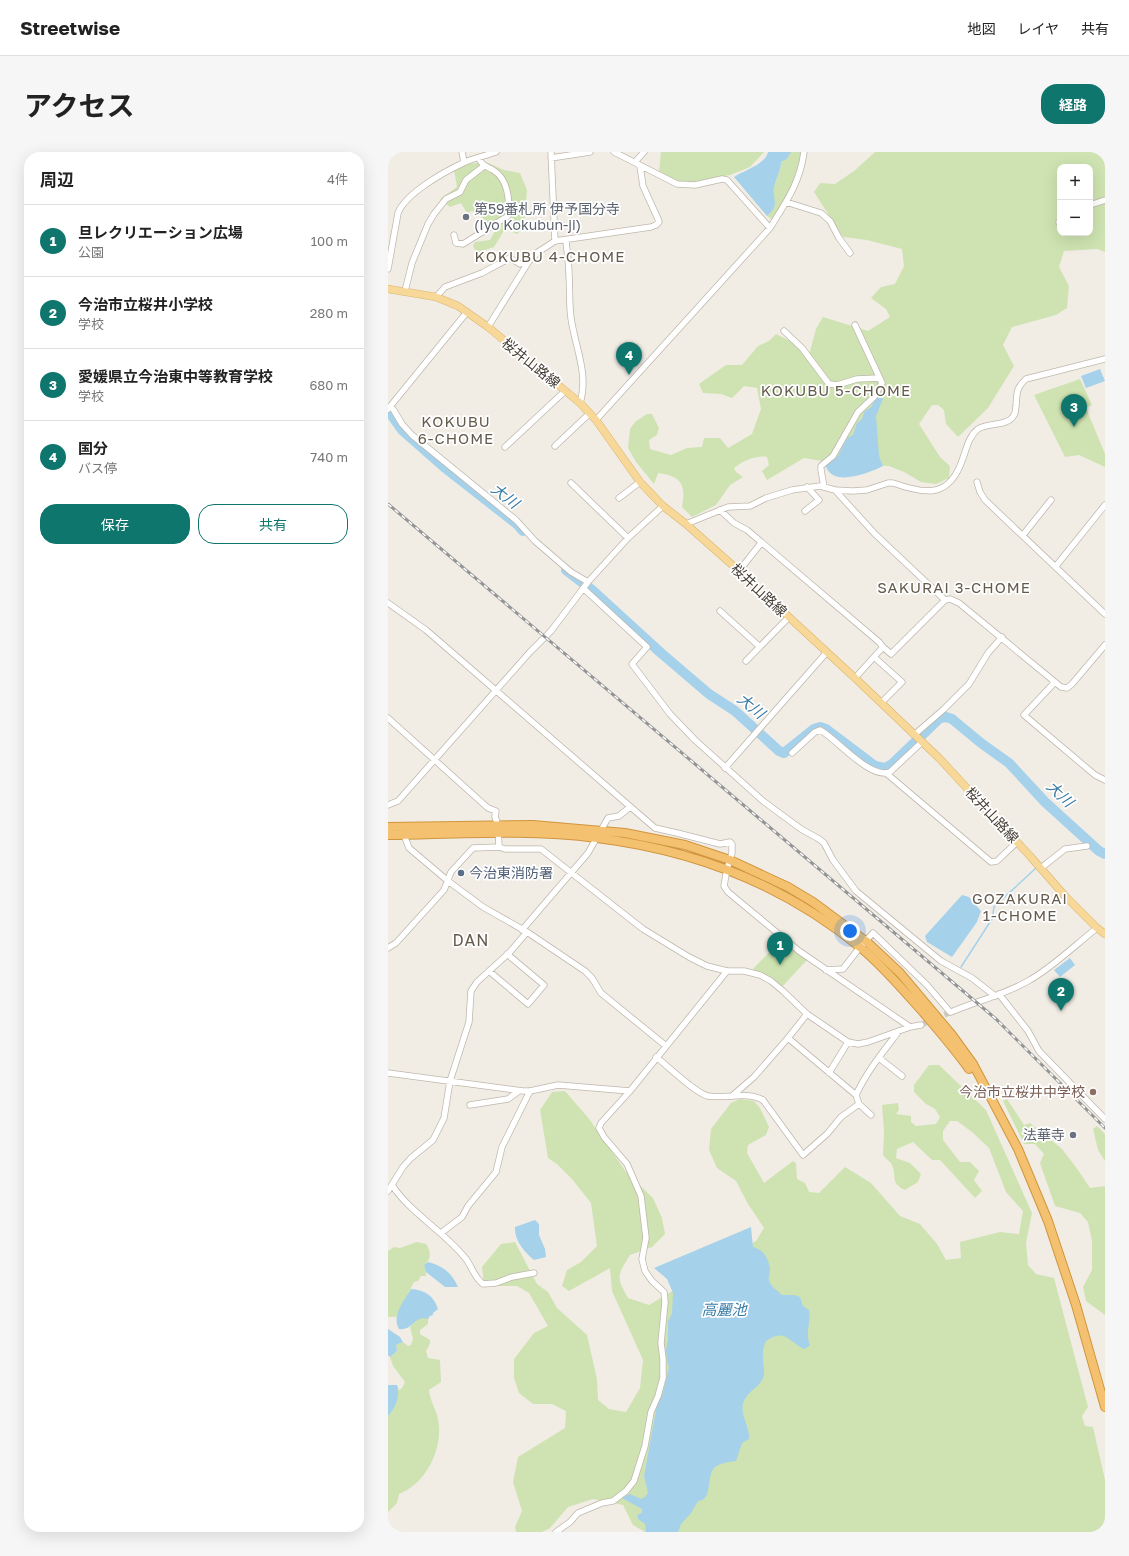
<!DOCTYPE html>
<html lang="ja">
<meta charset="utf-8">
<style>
body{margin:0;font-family:"Golos Text","Noto Sans JP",sans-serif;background:#f6f6f6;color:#222}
.controls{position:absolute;right:12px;top:12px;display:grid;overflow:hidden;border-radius:8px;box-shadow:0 4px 16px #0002}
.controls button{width:36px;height:36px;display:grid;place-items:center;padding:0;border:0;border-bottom:1px solid #e0e0e0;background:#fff;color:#222;font:20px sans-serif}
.you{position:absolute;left:462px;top:779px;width:14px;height:14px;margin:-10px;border:3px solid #fff;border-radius:50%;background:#1a73e8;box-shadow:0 0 0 6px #1a73e833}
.badge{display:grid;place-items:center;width:26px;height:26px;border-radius:50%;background:#0f766e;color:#fff;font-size:13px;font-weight:700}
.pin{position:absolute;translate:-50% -33px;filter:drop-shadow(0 1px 2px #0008)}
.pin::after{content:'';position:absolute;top:21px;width:14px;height:12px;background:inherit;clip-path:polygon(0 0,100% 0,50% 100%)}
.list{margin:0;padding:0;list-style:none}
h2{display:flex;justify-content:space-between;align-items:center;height:52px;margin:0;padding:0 16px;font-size:17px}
h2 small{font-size:13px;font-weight:400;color:#767676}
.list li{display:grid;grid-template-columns:26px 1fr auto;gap:12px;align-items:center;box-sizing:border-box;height:72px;padding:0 16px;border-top:1px solid #e0e0e0}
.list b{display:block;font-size:15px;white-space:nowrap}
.list p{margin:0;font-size:13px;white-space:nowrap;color:#767676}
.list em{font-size:13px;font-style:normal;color:#767676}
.actions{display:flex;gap:8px;padding:12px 16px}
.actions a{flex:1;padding:9px 0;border:1px solid #0f766e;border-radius:16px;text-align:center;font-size:14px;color:#0f766e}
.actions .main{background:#0f766e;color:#fff}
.map{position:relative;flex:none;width:717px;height:1380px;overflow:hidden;border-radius:16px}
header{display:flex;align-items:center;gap:24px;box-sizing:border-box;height:56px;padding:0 20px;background:#fff;border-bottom:1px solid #e0e0e0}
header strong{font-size:19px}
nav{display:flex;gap:22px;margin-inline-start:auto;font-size:14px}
.intro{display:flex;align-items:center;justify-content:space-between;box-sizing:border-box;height:96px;padding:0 24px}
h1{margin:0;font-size:28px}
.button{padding:10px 18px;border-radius:16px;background:#0f766e;color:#fff;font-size:14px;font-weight:700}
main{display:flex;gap:24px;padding:0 24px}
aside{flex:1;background:#fff;border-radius:16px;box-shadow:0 4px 16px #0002}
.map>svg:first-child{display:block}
.green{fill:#cee3b1;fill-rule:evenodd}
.water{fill:#a5d1ea}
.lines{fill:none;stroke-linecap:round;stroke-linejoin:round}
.stream{stroke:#a5d1ea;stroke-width:1.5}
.river{stroke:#a5d1ea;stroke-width:10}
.minor-tunnel{stroke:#cecac2;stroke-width:5.5;stroke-dasharray:5.5 3;stroke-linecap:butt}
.minor-casing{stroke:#bfb7ac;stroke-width:7}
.major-casing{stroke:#dab46a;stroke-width:8}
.highway-casing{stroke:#d1953f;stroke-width:10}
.minor{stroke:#fff;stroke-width:5.5}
.major{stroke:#f7d899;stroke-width:7}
.highway{stroke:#f3c16f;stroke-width:8}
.rail-casing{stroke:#949494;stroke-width:3}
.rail{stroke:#fff;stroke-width:1.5;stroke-dasharray:4.5;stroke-linecap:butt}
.worship-dot{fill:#6b7280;stroke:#fff;stroke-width:1.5}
.service-dot{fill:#5c6f8a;stroke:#fff;stroke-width:1.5}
.education-dot{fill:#8d6e63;stroke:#fff;stroke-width:1.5}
.labels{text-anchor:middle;stroke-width:3.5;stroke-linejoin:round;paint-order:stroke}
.worship-label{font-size:14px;fill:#5b616d;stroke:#fff;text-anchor:start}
.street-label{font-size:14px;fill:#433d35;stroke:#fff}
.service-label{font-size:14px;fill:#4e5e75;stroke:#fff;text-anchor:start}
.education-label{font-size:14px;fill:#785e54;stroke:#fff;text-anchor:end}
.neighbourhood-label{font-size:15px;letter-spacing:1px;fill:#655b4d;stroke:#fff}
.water-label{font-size:15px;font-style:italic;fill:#377ca7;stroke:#fff}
.quarter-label{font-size:16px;letter-spacing:1px;fill:#655b4d;stroke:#fff}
</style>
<header>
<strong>Streetwise</strong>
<nav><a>地図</a><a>レイヤ</a><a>共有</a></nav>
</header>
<div class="intro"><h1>アクセス</h1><a class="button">経路</a></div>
<main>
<aside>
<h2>周辺<small>4件</small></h2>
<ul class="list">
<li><span class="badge">1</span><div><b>旦レクリエーション広場</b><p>公園</p></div><em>100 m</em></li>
<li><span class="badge">2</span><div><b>今治市立桜井小学校</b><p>学校</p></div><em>280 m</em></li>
<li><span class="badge">3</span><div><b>愛媛県立今治東中等教育学校</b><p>学校</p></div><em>680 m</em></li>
<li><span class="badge">4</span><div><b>国分</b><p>バス停</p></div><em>740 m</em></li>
</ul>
<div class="actions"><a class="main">保存</a><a>共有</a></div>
</aside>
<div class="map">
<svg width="717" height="1380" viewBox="0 0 717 1380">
<rect width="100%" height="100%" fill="#f1ede5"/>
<!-- green -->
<path class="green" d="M273,0H376L362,15L342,23L304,30L290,31L271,20Z
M403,0H415L412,15L398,47L383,67L379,64C393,52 382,45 387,32C389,24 393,18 393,10L399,7Z
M487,0H717V100L709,97L676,99L671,115L681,134L679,156L668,163L624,175L615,193L626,214L600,256L570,285L558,272L556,258L550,253H544L531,272L552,305L562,314L561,326L548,332L533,330L516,320L501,314L434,309L416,306L379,328L374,319L381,313L379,305C368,303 355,309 346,316L348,320L355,325L342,333L328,353L304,365L294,355C298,333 294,324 270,321L266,332L248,310L240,296L242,277L247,270L259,262H264L271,276L269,283L261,288L262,297L283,303L299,296L314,295L316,286H332L340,296L364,282L373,257L369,236L356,234L344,246L333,242L315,241L311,232L338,213H354L370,194L381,189L388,182L400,188L421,203L428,177L435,165L480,179L502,165L498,157L483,146L493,135L507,132L516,114L514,97L479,88L455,85L426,40L432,31L447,32L466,19ZM672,15H702V81H672Z
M98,10L116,18L132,21L139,38L136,76L129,82L117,77L106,95L88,101L85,94L87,90L102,88L107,79L106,75L93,72L94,62L84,59L79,61L73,51L62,55L52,47L69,35L66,18L78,12Z
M692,227L704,253L698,256L717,302V315L691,303L677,305L646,243Z
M393,788L419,808L391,838L374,822L365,817Z
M541,913H551L598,958L644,1061L638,1091L640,1113L648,1122L666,1126L700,1255L694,1264L697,1274L705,1275L717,1328V1380H257L245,1373L235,1353L205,1347L180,1355L162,1376L154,1380H128L127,1375L134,1359L125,1330L130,1305L177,1276L178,1259L164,1252H145L131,1241L126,1226V1207L146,1181L160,1174L141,1141L129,1134H96L94,1115L113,1092L127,1090L149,1132L160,1140L169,1156L199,1183L209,1227L210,1248L221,1257L238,1260L252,1236L255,1208L224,1139L222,1116L181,1139L174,1134L179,1118L193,1110L209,1094L203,1051L184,1027L169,1012L160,1006L152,958L164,940L177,939L202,968L238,1020L265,1046L274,1066L277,1082L264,1095L242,1103C229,1124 228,1125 240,1146L261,1153L368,1089L376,1076L360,1052L348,1029L329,1016L321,998L323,977L343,951L352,947L366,949L372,956L381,975L378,983L360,993L359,1001L376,1031L405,1009L408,1011L409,1027L417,1031L421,1040L431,1041L457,1015L483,1031L512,1064L532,1072L549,1092L558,1108L573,1106L572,1090L612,1080L631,1082L635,1059L618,1040L601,996L584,980L569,969H562L555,979V988L572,1010H582L591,1019L586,1028L594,1039L587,1046L552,1008H544L525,990L509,997L508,1006L522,1011L533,1022L530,1030L517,1038C502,1031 509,1025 504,1013C503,1010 497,1006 495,1003L496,980L494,953L510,951L511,958L508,962L523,964V970L528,974L548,972L552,965L547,957L538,952L526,940V933Z
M619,947L636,973L642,971L674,997L690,1018L702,1036L717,1034V1163L698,1149L695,1135L704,1118V1089L700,1070L692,1061L667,1054L652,1011L656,1002L647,992H636L615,949Z
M709,974L717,982V1009L710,998L705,977Z
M29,1090L38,1092C43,1099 44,1107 36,1113L38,1120V1124H33L30,1129L26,1130L8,1165H0V1099L6,1095L12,1096Z
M34,1165L40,1167V1172L32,1178V1182L42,1188V1192L38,1199L40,1206L52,1208L53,1230L41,1238C42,1249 48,1257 50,1267C56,1296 38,1332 11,1342L9,1351L0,1360V1233H9L11,1238L14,1236L17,1230L5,1214L2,1205L9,1199L8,1193L15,1190L20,1194L23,1193L25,1187L22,1175L30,1166Z"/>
<!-- water -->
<path class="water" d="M380,0H403L399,7L393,10C393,18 389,24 387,32C382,45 394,52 379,64L346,25C355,19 378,12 380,0Z
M712,217L717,229L698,236L693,224Z
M493,245L495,247L488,264L491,304L495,314C484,320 456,330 445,323C441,321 439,317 437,313L450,304L459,286L465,283L469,271L474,267L476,260L483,255L488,246Z
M574,743L581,745L593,759L589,770L564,805L539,790L537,784Z
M682,806L687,813L672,825L666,818Z
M147,1068L151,1072V1083L157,1097L158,1105L146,1108C136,1100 126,1088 127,1075Z
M363,1075L365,1095C376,1098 380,1106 382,1116C382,1121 380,1125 381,1129C383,1135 389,1138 394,1143H406L412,1145L415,1154L421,1158C423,1170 417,1182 422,1193L417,1197L414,1196C399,1187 396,1177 378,1189C376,1193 375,1197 375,1201C374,1210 378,1219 375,1226C371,1236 359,1239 355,1251C352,1263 362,1275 361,1287L354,1291L348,1309C341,1310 331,1311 326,1316C318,1325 325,1348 310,1349L303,1361L293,1372L290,1380H258L257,1372L250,1367L249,1363L254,1361V1357L234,1346L242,1342L253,1347L257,1345L260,1341L256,1324L269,1253L275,1241L281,1215L279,1209L278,1198L280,1187V1170L284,1161L285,1141L279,1127L266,1116Z
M40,1110C55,1114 64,1121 70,1135H57L38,1120L36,1113Z
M23,1137C37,1138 46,1144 50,1157L45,1161V1163L42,1164L40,1167C25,1163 26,1179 11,1177C3,1164 16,1149 23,1137Z
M0,1177L12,1185L15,1190L8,1193L9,1199L2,1205L0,1203Z
M0,1233H9C12,1245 8,1255 0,1264Z"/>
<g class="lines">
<!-- stream -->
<path class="stream" d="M653,712L659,708
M573,815L604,767L606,755L648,716"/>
<!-- river -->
<path class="river" d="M0,258L14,278L56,315L130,373L135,379
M178,418L204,438L273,501L321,542L347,559L391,599L396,601L426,577L432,575L438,577L487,614L497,616L504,612L552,566L558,565L564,567L593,591L621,611L657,650L711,699L717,702"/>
<!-- minor-tunnel -->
<path class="minor-tunnel" d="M533,873L563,860"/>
<!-- minor casing -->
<g class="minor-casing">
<path id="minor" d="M74,0L76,10
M163,0L167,89
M226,0L289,32L307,33L334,27L339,28L382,76
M163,6L202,0
M247,10L256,0
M398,50L433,61L442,69L451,86L462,101
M702,53L717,48
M671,70H672
M66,83L68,91L75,92L120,64C122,48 120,27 105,18C98,14 94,14 91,6
M178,89C179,100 181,111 181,123C182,137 181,152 183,166C187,195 201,222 192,251
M0,117L10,61C18,41 56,20 75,11C85,6 97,4 108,0
M17,139L24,111L40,72L46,62L58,47L72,40L78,28L96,14
M48,145L57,135L94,121L122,106L132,112L141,109
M100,175L141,109L150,100L167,89L263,75L268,73L271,70L270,67L255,34L252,14
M396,179L414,196L441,232L449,233L469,227L491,226
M2,255L5,257L14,272L24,283L128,368L147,389L183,420L200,430
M0,257L79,160
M208,268L382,76C398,50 412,31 416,0
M167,294L202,261
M117,295L177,239
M589,330L592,340L597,348L717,462
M183,331L240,386
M436,335L433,318V314L445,304L470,260L486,245L494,231L467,173
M447,338L487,382L557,448
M231,346L252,330
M332,358L346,371L359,378L491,490L495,495
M417,359L431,348L419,335
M298,372L340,355L362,354L378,346L404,338L432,334L447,338L465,339L479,338L500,331H505C539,343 562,346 575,306C579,295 581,284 590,277C600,270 620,275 626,263C628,261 627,257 628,254C629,241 628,236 638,227L717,207
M635,383L663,348
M668,414L717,353
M351,419L373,391
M195,436L259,495L244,512L282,562L307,588L375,649L413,677L431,687L436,691L445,708L468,739L553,809L584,826L607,844
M0,451L38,478L267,676L289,681L332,692L342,690L344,692V701L339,717L336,734L340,740L411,799L522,875
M332,459L372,495
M486,505L514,530L493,551
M358,509L401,465
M467,526L495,495L503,502L557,448L562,447L571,451L673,535L679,536L684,532L717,493
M667,530L636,563L707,623L717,628
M0,566L100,656L108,659L107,665L110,673L111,695L85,696L63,720L56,738L8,791L0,796
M526,583L556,557L581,532L600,501L614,485
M404,601L427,580L432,578C449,587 482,628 502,620L534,590
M337,616L439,500
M498,621L603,710L609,709L629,690
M0,653L10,649L142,500L163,479L200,430L240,386L275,354
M16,683L21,696L60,729L95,755L139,780L197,819L204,826L213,841L278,894
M111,695L117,697H153L255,777L301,805L319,814L339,819H356L372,823L383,829L395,839L419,862L460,890L470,892L480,890L522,875L533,873
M653,716L677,697L699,694
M134,778L200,701L220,666L231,664L242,655
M438,818L455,817L472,795L485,781L539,833L562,860
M101,819L140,852L156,833L119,802
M611,842L640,879L651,899L717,967
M563,860C589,849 616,843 640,829C664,816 687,793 709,776
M419,862L400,886L468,943
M268,905C280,914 307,941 320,944C338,947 359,939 375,948L415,1003L439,982L453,965L471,952L468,943C479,919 495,900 511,879
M491,906L514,924
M0,921L135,939H142L170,933L242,939
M441,921L460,890
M344,944L366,925L400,886
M471,952L483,963
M82,953L120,947L131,939
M4,1033C23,1062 56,1079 78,1107C84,1115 86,1125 95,1132L108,1131L124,1125L146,1121
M0,1039L15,1015L23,1006L45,988L56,966L62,929L81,870L83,839L89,830L122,800L139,780
M53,1081L74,1065L80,1054L108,1020L114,995L142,939
M168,1380L182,1370L190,1361L214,1351L225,1349L238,1339L246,1329L257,1294L263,1260L270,1244L275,1226V1207L273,1191L277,1150L276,1140L264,1129L257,1119L254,1107L258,1086L253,1044L239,1012L216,985L211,976L213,971L242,939L339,819"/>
</g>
<!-- major casing -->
<g class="major-casing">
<path id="major" d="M0,137L48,145L70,154L100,175L192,251L208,268L252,330L275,354L298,372L351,419L467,526L551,606L642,704L677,744L709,776L717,782"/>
</g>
<!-- highway casing -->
<g class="highway-casing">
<path id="highway" d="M0,675L145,673L237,681L297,693L342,708L400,735L425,750L479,790L512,821L564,883L585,912L630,997L660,1069L688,1153L717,1255
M0,683C69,682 140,677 209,686C306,698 397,733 473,796C496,815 515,838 535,860C551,879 567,897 581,917"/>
</g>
<!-- minor -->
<use href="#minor" class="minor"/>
<!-- major -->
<use href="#major" class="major"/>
<!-- highway -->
<use href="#highway" class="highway"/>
<!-- rail casing -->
<g class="rail-casing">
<path id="rail" d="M0,352L608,867L717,976"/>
</g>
<!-- rail -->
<use href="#rail" class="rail"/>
</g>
<!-- markers -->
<g class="worship-dot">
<circle cx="78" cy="65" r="4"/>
<circle cx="685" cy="983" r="4"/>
</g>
<circle class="service-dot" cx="73" cy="721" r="4"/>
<circle class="education-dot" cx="705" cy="940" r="4"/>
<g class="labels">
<!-- worship labels -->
<g class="worship-label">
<text x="86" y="62">第59番札所 伊予国分寺<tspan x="86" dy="16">(Iyo Kokubun-ji)</tspan></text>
<text x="677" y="988" text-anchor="end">法華寺</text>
</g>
<!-- street labels -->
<g class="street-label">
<text transform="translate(143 211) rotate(39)" y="5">桜井山路線</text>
<text transform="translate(371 438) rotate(43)" y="5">桜井山路線</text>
<text transform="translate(604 663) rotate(47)" y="5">桜井山路線</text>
</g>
<!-- service labels -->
<g class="service-label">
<text x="81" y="726">今治東消防署</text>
</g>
<!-- education labels -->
<g class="education-label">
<text x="697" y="945">今治市立桜井中学校</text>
</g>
<!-- neighbourhood labels -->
<g class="neighbourhood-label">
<text x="162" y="110">KOKUBU 4-CHOME</text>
<text x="448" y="244">KOKUBU 5-CHOME</text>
<text x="68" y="275">KOKUBU<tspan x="68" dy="17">6-CHOME</tspan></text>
<text x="566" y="441">SAKURAI 3-CHOME</text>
<text x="632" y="752">GOZAKURAI<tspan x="632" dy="17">1-CHOME</tspan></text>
</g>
<!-- water labels -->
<g class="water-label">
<text transform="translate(117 344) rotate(38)" y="5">大川</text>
<text transform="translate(363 554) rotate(39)" y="5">大川</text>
<text transform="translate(672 642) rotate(43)" y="5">大川</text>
<text x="336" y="1163">高麗池</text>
</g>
<!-- quarter labels -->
<g class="quarter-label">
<text x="83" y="794">DAN</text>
</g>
</g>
</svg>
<div class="controls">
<button>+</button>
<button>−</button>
</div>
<div class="you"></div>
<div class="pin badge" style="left:392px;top:813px">1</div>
<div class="pin badge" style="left:673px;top:859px">2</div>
<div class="pin badge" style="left:686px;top:275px">3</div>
<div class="pin badge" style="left:241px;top:223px">4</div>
</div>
</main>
